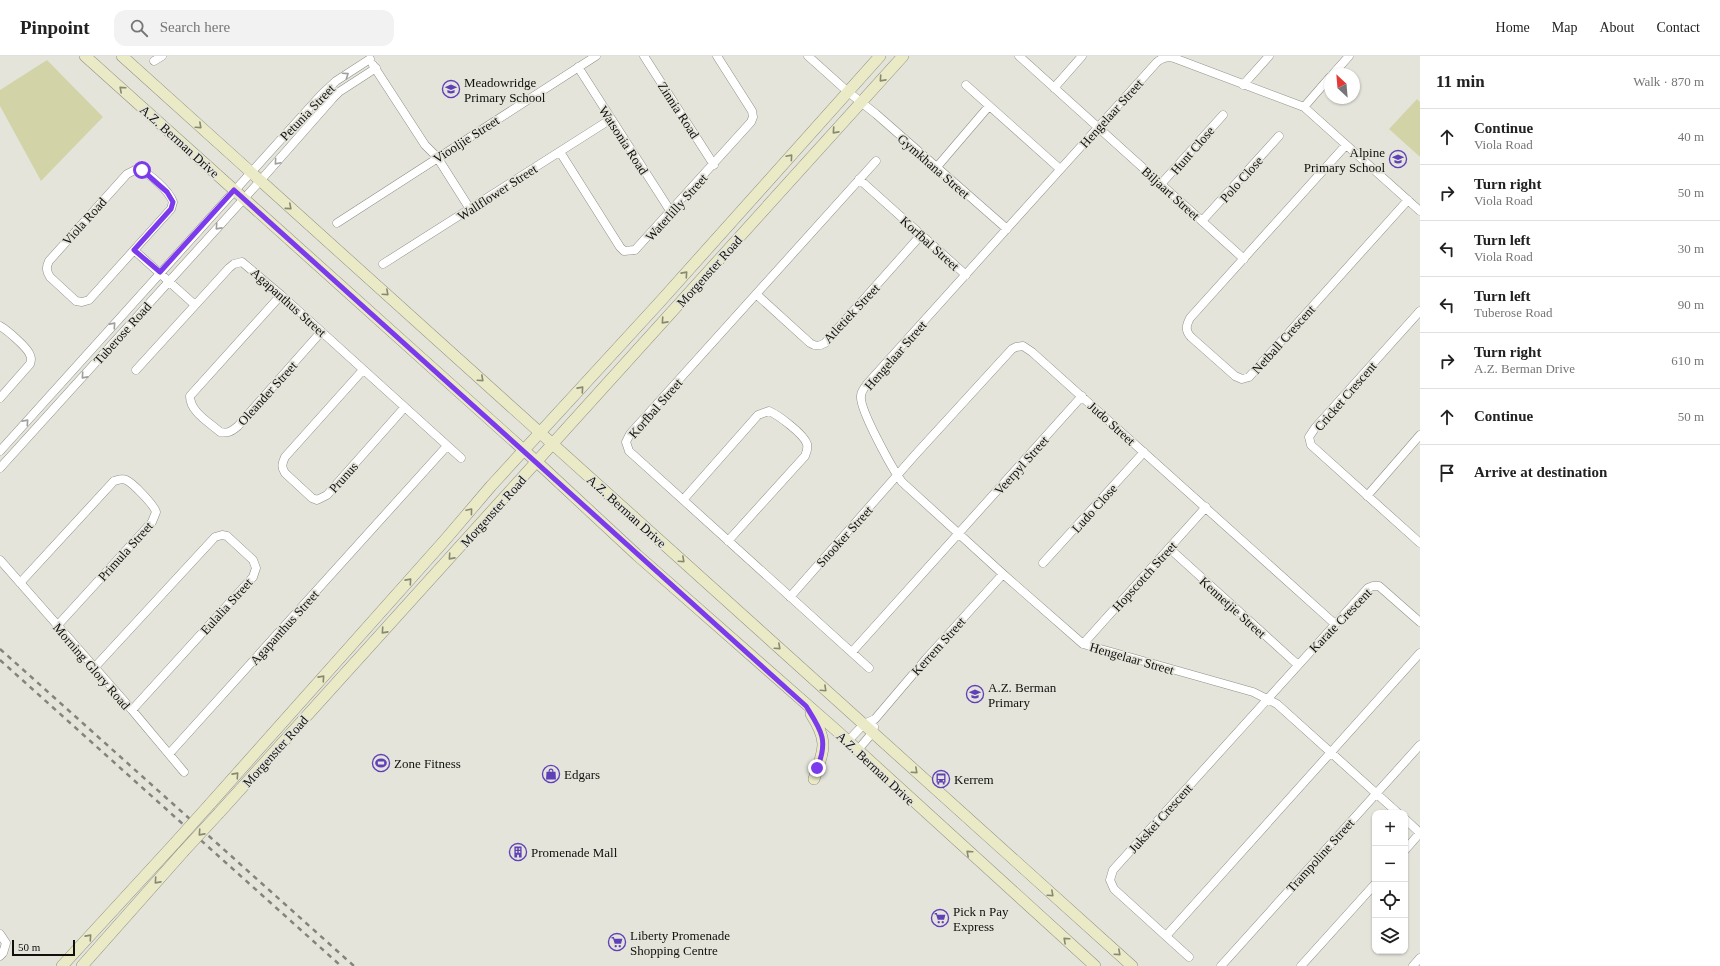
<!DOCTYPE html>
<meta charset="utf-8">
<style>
body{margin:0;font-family:"Times New Roman",serif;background:#f2f2f2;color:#222}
.controls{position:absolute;right:12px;bottom:12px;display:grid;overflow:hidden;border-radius:8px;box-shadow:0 1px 3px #0004}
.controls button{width:36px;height:36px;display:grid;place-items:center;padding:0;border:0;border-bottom:1px solid #e0e0e0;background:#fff;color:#222;font:20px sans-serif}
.compass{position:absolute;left:1324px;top:12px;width:36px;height:36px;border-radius:50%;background:#fff;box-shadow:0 1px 3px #0004;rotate:334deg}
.scale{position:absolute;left:12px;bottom:10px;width:63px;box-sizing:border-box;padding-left:4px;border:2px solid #10100d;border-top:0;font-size:11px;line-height:14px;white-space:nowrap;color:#10100d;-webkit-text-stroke:3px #e4e4db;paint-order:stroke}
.stop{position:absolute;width:12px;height:12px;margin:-9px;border:3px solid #7c3aed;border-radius:50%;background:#fff}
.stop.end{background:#7c3aed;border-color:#fff;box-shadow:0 1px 4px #0008}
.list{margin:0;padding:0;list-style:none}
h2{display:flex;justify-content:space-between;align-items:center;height:52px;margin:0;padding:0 16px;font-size:17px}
h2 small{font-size:13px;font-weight:400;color:#767676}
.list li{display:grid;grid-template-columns:26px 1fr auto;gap:12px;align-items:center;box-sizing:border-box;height:56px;padding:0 16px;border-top:1px solid #e0e0e0}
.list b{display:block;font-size:15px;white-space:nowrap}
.list p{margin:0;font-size:13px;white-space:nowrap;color:#767676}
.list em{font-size:13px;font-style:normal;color:#767676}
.icon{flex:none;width:22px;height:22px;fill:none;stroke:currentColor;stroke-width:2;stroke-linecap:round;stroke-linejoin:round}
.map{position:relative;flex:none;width:1420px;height:910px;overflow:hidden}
header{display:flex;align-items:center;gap:24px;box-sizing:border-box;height:56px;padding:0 20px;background:#fff;border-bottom:1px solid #e0e0e0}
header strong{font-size:19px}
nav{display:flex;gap:22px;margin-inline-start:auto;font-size:14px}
.search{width:280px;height:36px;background:#f2f2f2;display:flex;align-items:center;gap:10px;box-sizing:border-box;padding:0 14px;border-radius:12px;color:#767676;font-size:15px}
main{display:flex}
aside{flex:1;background:#fff}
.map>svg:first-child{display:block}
.green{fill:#d2d4a8}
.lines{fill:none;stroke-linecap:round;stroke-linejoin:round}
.minor-casing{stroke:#8f8f87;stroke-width:9}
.secondary-casing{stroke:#8f8f87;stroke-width:12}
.minor{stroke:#fff;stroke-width:8}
.secondary{stroke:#eaeac7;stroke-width:11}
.rail{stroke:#84847e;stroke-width:2.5;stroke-dasharray:5 5;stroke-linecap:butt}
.secondary-bridge-casing{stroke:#8f8f87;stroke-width:12;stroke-linecap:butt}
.secondary-bridge{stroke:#eaeac7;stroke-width:11}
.oneway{stroke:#9f9f9e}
.oneway2{stroke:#888873}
.route{stroke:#7c3aed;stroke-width:5}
.labels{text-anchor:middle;stroke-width:3.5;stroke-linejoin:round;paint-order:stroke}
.poi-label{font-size:13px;fill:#10100d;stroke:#e4e4db;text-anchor:start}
.street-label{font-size:13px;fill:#10100d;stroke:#e4e4db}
</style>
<header>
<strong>Pinpoint</strong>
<div class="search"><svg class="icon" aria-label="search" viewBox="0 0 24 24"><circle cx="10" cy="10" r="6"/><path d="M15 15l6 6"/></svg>Search here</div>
<nav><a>Home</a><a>Map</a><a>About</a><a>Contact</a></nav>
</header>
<main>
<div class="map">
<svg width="1420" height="910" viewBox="0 0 1420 910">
<rect width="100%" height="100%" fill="#e4e4db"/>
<!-- green -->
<path class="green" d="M47,4L103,61L41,125L0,50V34Z
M1417,43L1420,46V101L1389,73Z"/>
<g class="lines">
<!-- minor casing -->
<g class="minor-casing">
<path id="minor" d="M644,0L714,109
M808,0L847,35L876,58L1007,173
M1019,0L1244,203
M154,5L162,0
M373,9L425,89L437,101L470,153
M578,11L671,156
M1333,18L1349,0
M966,29L1060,113
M1243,29L1269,0
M1054,32L1082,0
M1304,51L1330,21
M1346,89L1190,262C1186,270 1185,274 1191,281L1235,320L1242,323L1249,321L1408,144
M560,96L620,191L624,195L635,194L751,66L753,61L752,55L717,0
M936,112L989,50
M137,113C149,116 169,135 173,146L171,153L89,244L82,246L76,245L50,221C46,215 46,211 49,205L127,118Z
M859,123L966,219
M1161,128L1223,59
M1202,165L1279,80
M337,167L596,0
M134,194L195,249
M383,208L611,63
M756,238L810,287C816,291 820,290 825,287L921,179
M281,239L190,340C190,356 209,366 220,376C228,378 232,375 238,370L321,276
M1420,255L1315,372L1309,381L1311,389L1420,487
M0,270C7,274 28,292 30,299C32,302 31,305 30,308L0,342
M136,314L229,212L234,208L242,206L281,239L461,402
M363,314L285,401C282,408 281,411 285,417L312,442L317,444L327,439L404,352
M0,395L321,39L336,25L370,3
M0,412L260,125L333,42L339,36L376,12
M1367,440L1420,379
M683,444L758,359L769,355C778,359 804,378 807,388C808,393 807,396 805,400L728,485
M1169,492L1298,609
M0,504L132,654L184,716
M1043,507L1144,396
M20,527L114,425C118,424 122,422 126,424C133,427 154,449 156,456L152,466L57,570
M790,541L915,399L1012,293L1016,291L1023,290L1032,296L1335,568
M1083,588L1206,451
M852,596L1082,340
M94,612L215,481L222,479L227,480L253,504L256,512L253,521L132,654
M869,612L629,395L626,386L630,378L876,105
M847,686L864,668L875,663L926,603L1003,518
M857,695L873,676L874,671
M169,698L447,390
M1398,757L1277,648L1253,636L1083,588L1003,518L902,426C893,414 859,353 861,340C861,335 865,331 868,327L1157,6C1162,2 1167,0 1174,2L1304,51L1420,155
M1405,763L1420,777
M1405,794L1420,777
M0,878L6,887L3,897L0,900
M1166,880L1420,597
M1189,901L1114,833L1110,824L1113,814L1368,532L1373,530H1379L1420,566
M1221,910L1420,689
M1301,910L1375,828
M1413,910L1420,902"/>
</g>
<!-- secondary casing -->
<g class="secondary-casing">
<path id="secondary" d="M85,0L537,406L637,499L837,675L1095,910
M122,0L1132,910
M811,658C829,686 824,693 814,723
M210,748L445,484L491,430L659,247L880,0
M219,757L903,0
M62,910L175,787
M82,910L183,796"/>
</g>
<!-- minor -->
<use href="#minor" class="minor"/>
<!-- secondary -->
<use href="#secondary" class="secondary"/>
<!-- rail -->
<path class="rail" d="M0,593L354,910
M0,604L341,910"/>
<!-- secondary-bridge casing -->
<g class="secondary-bridge-casing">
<path id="secondary-bridge" d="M175,787L210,748
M183,796L219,757"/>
</g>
<!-- secondary-bridge -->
<use href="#secondary-bridge" class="secondary-bridge"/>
</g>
<!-- one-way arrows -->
<defs><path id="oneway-chevron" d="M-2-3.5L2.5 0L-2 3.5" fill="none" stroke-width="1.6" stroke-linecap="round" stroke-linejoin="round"/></defs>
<g class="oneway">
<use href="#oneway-chevron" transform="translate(346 19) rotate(-34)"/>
<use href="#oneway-chevron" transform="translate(277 106) rotate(131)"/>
<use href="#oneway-chevron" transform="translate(218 171) rotate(132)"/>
<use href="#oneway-chevron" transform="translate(113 269) rotate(-48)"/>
<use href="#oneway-chevron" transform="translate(84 320) rotate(132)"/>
<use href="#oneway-chevron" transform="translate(26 366) rotate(-48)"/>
</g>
<g class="oneway2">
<use href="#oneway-chevron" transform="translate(882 23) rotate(132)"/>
<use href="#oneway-chevron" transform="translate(122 33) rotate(-138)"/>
<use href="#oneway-chevron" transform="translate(199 70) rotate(42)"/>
<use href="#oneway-chevron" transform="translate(835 75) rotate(132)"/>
<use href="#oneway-chevron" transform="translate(790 101) rotate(-49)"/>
<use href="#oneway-chevron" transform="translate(289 151) rotate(41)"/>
<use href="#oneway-chevron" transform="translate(685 218) rotate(-48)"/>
<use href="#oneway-chevron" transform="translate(386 237) rotate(42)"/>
<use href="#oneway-chevron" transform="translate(664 265) rotate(132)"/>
<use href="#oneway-chevron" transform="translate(481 323) rotate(42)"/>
<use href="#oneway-chevron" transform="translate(581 333) rotate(-48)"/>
<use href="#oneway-chevron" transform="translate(470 455) rotate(-50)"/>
<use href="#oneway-chevron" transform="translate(451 501) rotate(132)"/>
<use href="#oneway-chevron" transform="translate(682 504) rotate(42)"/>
<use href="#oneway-chevron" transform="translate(409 525) rotate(-48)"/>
<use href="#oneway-chevron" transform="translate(384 575) rotate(132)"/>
<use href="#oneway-chevron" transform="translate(778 591) rotate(42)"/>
<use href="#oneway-chevron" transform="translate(322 622) rotate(-48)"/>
<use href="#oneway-chevron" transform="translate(824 633) rotate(43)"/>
<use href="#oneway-chevron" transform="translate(915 715) rotate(42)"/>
<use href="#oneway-chevron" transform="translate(236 719) rotate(-48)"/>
<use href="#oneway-chevron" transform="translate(201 777) rotate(132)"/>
<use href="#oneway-chevron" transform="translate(969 797) rotate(-138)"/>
<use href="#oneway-chevron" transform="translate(157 825) rotate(132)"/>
<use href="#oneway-chevron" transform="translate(1051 838) rotate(42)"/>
<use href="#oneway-chevron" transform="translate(89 881) rotate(-48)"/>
<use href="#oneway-chevron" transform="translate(1066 884) rotate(-138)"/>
<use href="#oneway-chevron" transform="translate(1118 897) rotate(42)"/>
</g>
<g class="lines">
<!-- route -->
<path class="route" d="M142,114L167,136L173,146L171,153L134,194L160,216L234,134L806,650C821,674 829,684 817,712"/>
</g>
<!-- icons -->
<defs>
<g id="school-ring" transform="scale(0.9)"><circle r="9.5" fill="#e4e4db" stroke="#6040b8" stroke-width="1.5"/><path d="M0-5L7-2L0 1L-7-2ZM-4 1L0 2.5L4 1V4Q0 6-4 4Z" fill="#6040b8"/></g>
<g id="stadium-ring" transform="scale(0.9)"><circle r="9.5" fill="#e4e4db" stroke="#6040b8" stroke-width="1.5"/><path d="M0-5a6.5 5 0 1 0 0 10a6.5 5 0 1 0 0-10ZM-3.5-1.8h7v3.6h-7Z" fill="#6040b8"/></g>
<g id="shop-ring" transform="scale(0.9)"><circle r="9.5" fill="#e4e4db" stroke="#6040b8" stroke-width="1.5"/><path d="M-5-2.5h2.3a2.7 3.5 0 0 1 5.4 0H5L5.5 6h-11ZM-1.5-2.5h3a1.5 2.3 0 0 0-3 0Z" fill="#6040b8"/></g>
<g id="bus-ring" transform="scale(0.9)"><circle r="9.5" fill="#e4e4db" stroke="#6040b8" stroke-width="1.5"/><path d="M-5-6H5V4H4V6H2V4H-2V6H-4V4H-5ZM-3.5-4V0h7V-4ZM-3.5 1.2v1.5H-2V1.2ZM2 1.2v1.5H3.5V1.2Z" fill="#6040b8"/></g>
<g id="building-ring" transform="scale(0.9)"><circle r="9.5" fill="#e4e4db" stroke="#6040b8" stroke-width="1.5"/><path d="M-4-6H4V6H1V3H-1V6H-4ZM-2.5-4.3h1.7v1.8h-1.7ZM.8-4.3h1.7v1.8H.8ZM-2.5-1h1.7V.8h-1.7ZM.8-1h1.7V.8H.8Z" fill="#6040b8"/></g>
<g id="supermarket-ring" transform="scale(0.9)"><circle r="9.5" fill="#e4e4db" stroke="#6040b8" stroke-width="1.5"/><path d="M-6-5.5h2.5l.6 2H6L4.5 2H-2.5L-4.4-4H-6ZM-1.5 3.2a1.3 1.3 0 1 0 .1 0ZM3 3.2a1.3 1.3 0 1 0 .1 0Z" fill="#6040b8"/></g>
</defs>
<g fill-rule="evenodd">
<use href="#school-ring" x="451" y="33"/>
<use href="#school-ring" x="1398" y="103"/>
<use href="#school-ring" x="975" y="638"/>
<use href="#stadium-ring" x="381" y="707"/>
<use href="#shop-ring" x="551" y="718"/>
<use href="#bus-ring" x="941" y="723"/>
<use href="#building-ring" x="518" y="796"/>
<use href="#supermarket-ring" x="940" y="862"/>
<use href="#supermarket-ring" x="617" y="886"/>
</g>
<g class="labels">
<!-- poi labels -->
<g class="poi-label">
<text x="464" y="31">Meadowridge<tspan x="464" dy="15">Primary School</tspan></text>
<text x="1385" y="101" text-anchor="end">Alpine<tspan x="1385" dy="15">Primary School</tspan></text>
<text x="988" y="636">A.Z. Berman<tspan x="988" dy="15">Primary</tspan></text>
<text x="394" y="712">Zone Fitness</text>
<text x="564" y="723">Edgars</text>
<text x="954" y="728">Kerrem</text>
<text x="531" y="801">Promenade Mall</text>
<text x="953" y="860">Pick n Pay<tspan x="953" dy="15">Express</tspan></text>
<text x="630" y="884">Liberty Promenade<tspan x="630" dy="15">Shopping Centre</tspan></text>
</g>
<!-- street labels -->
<g class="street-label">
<text transform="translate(679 54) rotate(57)" y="5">Zinnia Road</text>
<text transform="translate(307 56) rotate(-46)" y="5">Petunia Street</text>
<text transform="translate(1111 57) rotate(-48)" y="5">Hengelaar Street</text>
<text transform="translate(466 83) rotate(-33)" y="5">Viooljie Street</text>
<text transform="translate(624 84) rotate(57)" y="5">Watsonia Road</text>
<text transform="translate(180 85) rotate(42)" y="5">A.Z. Berman Drive</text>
<text transform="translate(1192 94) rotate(-49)" y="5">Hunt Close</text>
<text transform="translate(934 110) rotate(41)" y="5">Gymkhana Street</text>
<text transform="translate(1241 123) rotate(-48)" y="5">Polo Close</text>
<text transform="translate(497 136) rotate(-33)" y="5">Wallflower Street</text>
<text transform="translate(1171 137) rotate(42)" y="5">Biljaart Street</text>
<text transform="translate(676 151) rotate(-48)" y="5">Waterlilly Street</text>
<text transform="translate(84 165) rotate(-48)" y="5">Viola Road</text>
<text transform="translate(930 187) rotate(42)" y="5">Korfbal Street</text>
<text transform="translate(709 215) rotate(-48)" y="5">Morgenster Road</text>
<text transform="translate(289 246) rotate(42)" y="5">Agapanthus Street</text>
<text transform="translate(851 257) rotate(-47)" y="5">Atletiek Street</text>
<text transform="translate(122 277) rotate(-48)" y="5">Tuberose Road</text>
<text transform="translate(1283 283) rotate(-48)" y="5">Netball Crescent</text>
<text transform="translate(895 299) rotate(-49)" y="5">Hengelaar Street</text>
<text transform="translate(267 337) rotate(-48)" y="5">Oleander Street</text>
<text transform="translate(1345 340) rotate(-49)" y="5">Cricket Crescent</text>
<text transform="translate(655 352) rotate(-49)" y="5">Korfbal Street</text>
<text transform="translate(1112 367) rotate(42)" y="5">Judo Street</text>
<text transform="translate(1021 409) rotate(-48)" y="5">Veerpyl Street</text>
<text transform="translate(343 421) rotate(-48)" y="5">Prunus</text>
<text transform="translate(1094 452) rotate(-48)" y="5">Ludo Close</text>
<text transform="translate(493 455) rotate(-48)" y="5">Morgenster Road</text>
<text transform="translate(627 455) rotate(42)" y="5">A.Z. Berman Drive</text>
<text transform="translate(844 480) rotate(-48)" y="5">Snooker Street</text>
<text transform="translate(125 495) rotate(-48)" y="5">Primula Street</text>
<text transform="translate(1144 520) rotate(-48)" y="5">Hopscotch Street</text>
<text transform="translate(226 550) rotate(-48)" y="5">Eulalia Street</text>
<text transform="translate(1233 551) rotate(42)" y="5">Kennetjie Street</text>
<text transform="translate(1340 564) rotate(-46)" y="5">Karate Crescent</text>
<text transform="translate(284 571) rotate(-48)" y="5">Agapanthus Street</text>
<text transform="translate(938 590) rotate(-48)" y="5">Kerrem Street</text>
<text transform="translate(1132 602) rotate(16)" y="5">Hengelaar Street</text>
<text transform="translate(92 610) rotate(49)" y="5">Morning Glory Road</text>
<text transform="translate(275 695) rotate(-48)" y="5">Morgenster Road</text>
<text transform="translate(876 712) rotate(43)" y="5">A.Z. Berman Drive</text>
<text transform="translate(1160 762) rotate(-48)" y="5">Jukskei Crescent</text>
<text transform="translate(1320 799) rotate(-48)" y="5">Trampoline Street</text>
</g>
</g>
</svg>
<div class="controls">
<button>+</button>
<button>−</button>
<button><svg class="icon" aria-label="locate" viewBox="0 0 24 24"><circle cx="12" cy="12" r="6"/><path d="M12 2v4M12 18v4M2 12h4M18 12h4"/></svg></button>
<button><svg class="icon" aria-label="layers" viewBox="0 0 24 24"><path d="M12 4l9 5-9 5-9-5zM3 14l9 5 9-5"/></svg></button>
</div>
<svg class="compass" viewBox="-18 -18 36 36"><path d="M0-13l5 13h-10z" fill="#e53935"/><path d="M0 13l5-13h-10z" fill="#767676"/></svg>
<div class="scale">50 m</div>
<div class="stop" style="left:142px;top:114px"></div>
<div class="stop end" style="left:817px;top:712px"></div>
</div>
<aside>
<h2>11 min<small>Walk · 870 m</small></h2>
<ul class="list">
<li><svg class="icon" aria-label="ahead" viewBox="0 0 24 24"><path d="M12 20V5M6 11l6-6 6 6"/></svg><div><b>Continue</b><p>Viola Road</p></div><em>40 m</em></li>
<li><svg class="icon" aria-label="right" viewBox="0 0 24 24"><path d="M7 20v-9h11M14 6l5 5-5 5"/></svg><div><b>Turn right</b><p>Viola Road</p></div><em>50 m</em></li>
<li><svg class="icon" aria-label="left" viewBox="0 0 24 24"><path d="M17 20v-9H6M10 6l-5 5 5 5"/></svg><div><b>Turn left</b><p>Viola Road</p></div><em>30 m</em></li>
<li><svg class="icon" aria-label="left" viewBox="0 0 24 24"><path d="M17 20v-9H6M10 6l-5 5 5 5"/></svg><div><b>Turn left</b><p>Tuberose Road</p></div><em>90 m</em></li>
<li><svg class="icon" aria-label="right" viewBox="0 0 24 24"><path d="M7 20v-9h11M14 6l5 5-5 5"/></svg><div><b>Turn right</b><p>A.Z. Berman Drive</p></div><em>610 m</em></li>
<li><svg class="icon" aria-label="ahead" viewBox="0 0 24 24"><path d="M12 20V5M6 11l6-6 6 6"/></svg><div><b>Continue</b></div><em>50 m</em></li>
<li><svg class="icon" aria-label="arrive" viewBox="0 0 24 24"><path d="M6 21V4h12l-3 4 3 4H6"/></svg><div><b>Arrive at destination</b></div></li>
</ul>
</aside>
</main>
